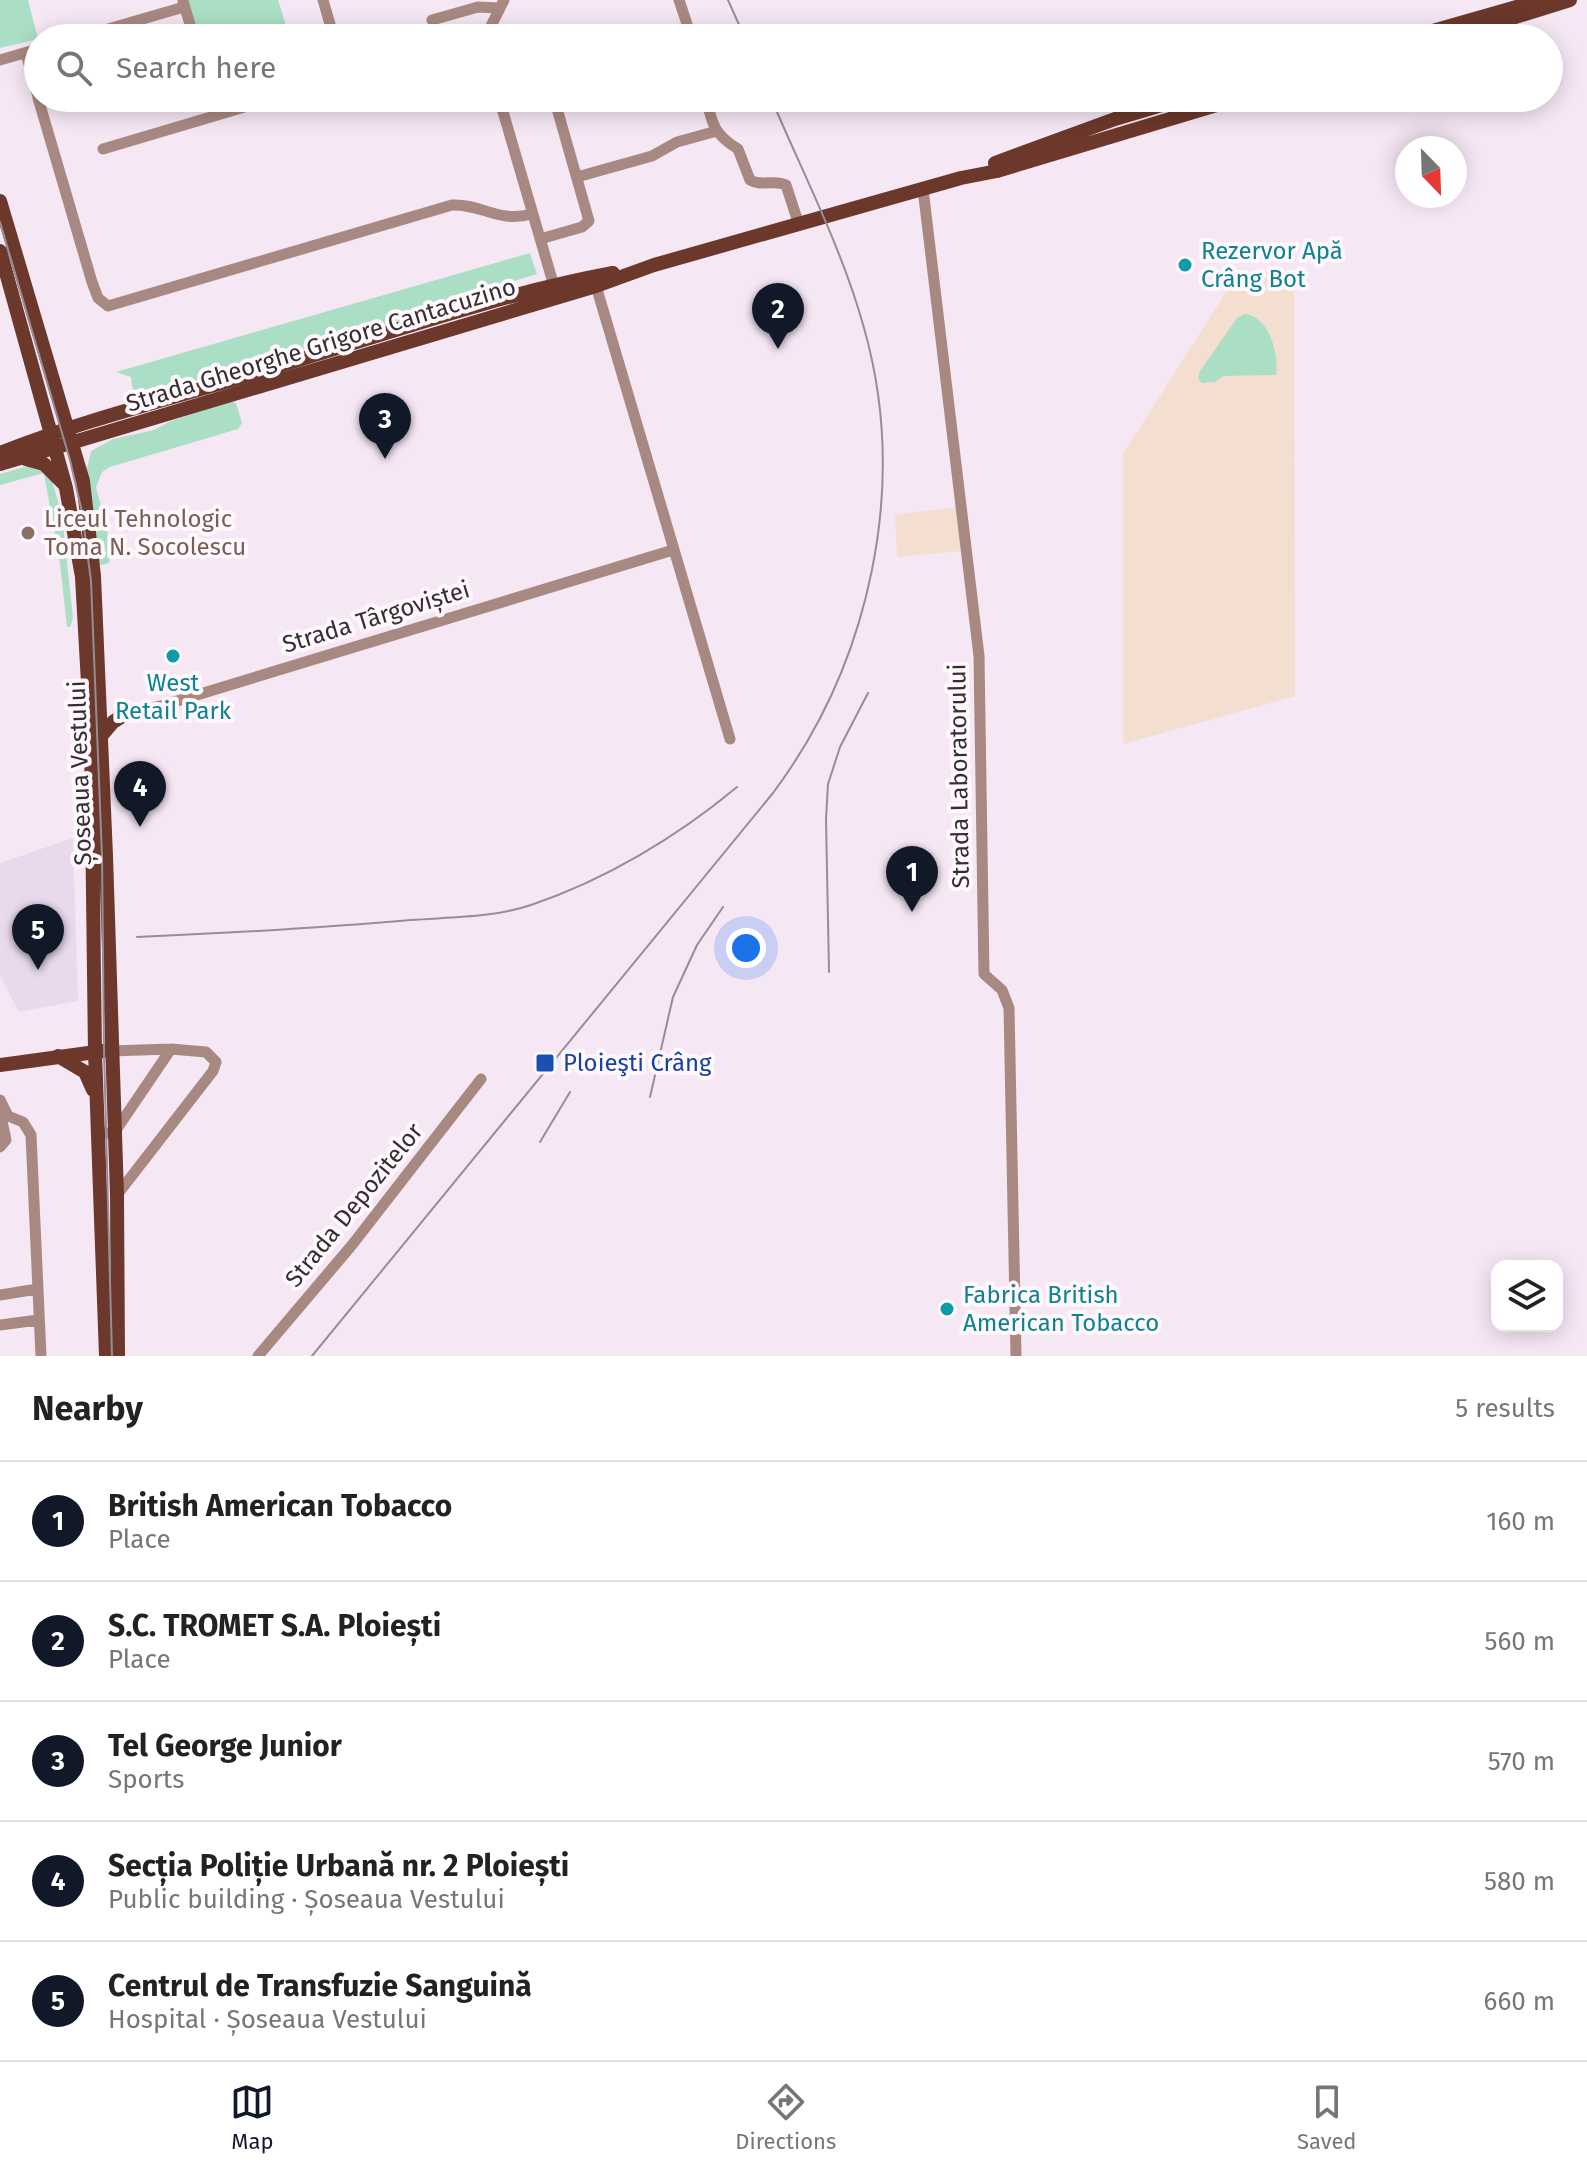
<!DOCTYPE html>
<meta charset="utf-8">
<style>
body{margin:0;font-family:"Fira Sans",sans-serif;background:#f2f2f2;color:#222}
.controls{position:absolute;right:24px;bottom:24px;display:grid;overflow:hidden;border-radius:16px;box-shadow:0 4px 20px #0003}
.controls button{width:72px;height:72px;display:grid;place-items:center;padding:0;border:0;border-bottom:2px solid #e0e0e0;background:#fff;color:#222;font:40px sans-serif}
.compass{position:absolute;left:1395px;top:136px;width:72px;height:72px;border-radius:50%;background:#fff;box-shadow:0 4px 20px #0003;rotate:157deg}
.you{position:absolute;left:746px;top:948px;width:28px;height:28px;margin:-20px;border:6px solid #fff;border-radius:50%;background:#1a73e8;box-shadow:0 0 0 12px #1a73e833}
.badge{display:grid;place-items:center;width:52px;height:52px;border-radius:50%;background:#111827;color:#fff;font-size:26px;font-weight:700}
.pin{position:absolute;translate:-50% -66px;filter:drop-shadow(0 2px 4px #0008)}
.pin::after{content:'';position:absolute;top:42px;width:28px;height:24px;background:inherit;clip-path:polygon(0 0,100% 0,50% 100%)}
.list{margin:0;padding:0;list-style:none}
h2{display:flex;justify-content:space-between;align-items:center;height:104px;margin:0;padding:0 32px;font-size:34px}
h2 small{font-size:26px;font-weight:400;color:#767676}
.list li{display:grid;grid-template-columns:52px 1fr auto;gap:24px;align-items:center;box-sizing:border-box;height:120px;padding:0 32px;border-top:2px solid #e0e0e0}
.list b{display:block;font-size:30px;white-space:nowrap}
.list p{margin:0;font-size:26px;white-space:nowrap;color:#767676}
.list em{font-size:26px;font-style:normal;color:#767676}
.icon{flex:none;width:44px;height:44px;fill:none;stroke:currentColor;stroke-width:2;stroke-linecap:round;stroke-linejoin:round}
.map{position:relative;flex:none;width:1587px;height:1356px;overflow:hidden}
.search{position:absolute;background:#fff;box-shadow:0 4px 20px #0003;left:24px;right:24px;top:24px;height:88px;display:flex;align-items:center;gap:20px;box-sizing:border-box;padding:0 28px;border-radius:44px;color:#767676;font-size:30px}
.sheet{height:704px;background:#fff}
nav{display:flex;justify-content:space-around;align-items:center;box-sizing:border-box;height:112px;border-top:2px solid #e0e0e0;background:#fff;font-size:22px;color:#767676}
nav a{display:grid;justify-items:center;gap:4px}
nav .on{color:#111827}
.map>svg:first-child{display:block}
.commercial{fill:#f3ded0}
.medical{fill:#e8daec}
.green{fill:#abdfc5}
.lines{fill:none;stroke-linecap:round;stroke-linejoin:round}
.minor{stroke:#a88981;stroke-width:11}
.major{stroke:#6b382b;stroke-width:14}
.tram{stroke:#978d96;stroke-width:2}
.rail{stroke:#978d96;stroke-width:2}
.culture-dot{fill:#0f9aa8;stroke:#fef8fd;stroke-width:3}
.education-dot{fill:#8d6e63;stroke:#fef8fd;stroke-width:3}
.transit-dot{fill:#1a4fb4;stroke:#fef8fd;stroke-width:3}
.labels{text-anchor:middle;stroke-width:8;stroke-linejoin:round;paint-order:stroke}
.culture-label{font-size:24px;fill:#0d838f;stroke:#fef8fd;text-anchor:start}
.street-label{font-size:24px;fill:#342e33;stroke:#fef8fd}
.education-label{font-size:24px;fill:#785e54;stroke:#fef8fd;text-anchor:start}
.transit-label{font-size:24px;fill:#164399;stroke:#fef8fd;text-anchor:start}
</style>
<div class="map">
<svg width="1587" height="1356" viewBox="0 0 1587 1356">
<rect width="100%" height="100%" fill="#f6e7f5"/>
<!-- commercial -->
<path class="commercial" d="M1240,270L1294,274L1295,696L1123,744V454Z
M957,507L962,551L897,557L895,515Z"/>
<!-- medical -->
<path class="medical" d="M73,838L78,1001L19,1012L0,976V863Z"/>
<!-- green -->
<path class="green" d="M0,0H28L38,39L0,48Z
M188,0H278L290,38H199Z
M530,253L537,274L517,280L497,292L128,400L127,396L133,392L131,377L116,372Z
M1245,314C1270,317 1279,355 1276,375L1223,376L1215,382L1202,383L1198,379L1200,371L1237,318Z
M230,401L236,403L242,423L238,429L110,467L102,472L96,487L107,528L110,559L109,563L98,566L86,472L91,451L113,439L154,430L171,421Z
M28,466H33L51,477L62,515L73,618L70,627H67L60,564L44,473L0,485V474Z"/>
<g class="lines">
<!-- minor -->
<path class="minor" d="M323,0L334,38
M679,0L687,24L688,38
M183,1L194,38
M432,20L478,7L499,8
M77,38L184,7
M485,38L504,0
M26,53L38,97
M0,60L38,49
M38,98L92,282L98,298L108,306L452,205C484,204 496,223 532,214
M234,98L257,101
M499,98L556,293
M706,98C712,125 715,135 738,149L750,180C762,187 774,179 786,185L799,225
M629,101L639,98
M103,149L275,98
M577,177L652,156L677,142L717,131
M923,189L979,656L984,974L1002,990L1009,1008L1016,1356
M540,239L582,227L589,221L554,98
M596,286L730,739
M118,716L164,705L673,550
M111,1051L171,1049L206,1052L216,1062L213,1071L117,1195
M0,1100L8,1116L23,1122L31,1135L41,1356
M98,1133H114L171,1049
M0,1147L6,1140L1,1116
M0,1295L37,1289
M0,1325L38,1320
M258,1356L352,1245L481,1079"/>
<!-- major -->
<path class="major" d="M1408,38L1541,0
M1448,38L1570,0
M995,163L1115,119L1185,98
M0,201L83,481L94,576L106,856L117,1195L118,1356
M0,251L66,488L82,577L91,736L95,1052L106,1356
M0,453C91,417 186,395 279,366C389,333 500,294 613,273
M26,459L44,464L64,484
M0,464L596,286L654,265L961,178L997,171L1240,98
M102,735L113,722L124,715
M58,1056L85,1072L93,1090
M0,1065L103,1051"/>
<!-- tram -->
<path class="tram" d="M0,222L70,460L82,512L91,581L102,856L104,1051L112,1356"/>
<!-- rail -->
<path class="rail" d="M728,0L745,38
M137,937C229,933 320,928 411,920C451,917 492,918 531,905C605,880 677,837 737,787
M829,972L826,819L828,784L840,747L868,693
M650,1097L673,997L697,945L723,907
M540,1142L570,1092
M312,1356L773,793C870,663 909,486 864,328C842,248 803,174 771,98"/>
</g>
<!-- markers -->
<g class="culture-dot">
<circle cx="1185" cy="265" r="8"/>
<circle cx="173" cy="656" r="8"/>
<circle cx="947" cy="1309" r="8"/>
</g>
<circle class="education-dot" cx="28" cy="533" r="8"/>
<rect class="transit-dot" x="535" y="1053" width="20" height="20" rx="4"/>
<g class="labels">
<!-- culture labels -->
<g class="culture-label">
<text x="1201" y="259">Rezervor Apă<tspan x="1201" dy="28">Crâng Bot</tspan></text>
<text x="173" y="691" text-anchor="middle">West<tspan x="173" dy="28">Retail Park</tspan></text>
<text x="963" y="1303">Fabrica British<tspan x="963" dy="28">American Tobacco</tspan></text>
</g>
<!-- street labels -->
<g class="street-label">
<text transform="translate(321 345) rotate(-17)" y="8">Strada Gheorghe Grigore Cantacuzino</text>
<text transform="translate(376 617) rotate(-17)" y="8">Strada Târgoviștei</text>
<text transform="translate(80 773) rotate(-92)" y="8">Șoseaua Vestului</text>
<text transform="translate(959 776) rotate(-91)" y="8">Strada Laboratorului</text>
<text transform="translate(354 1205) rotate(-51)" y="8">Strada Depozitelor</text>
</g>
<!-- education labels -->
<g class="education-label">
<text x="44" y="527">Liceul Tehnologic<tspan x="44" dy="28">Toma N. Socolescu</tspan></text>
</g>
<!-- transit labels -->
<g class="transit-label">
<text x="563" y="1071">Ploieşti Crâng</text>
</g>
</g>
</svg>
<div class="controls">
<button><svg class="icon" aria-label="layers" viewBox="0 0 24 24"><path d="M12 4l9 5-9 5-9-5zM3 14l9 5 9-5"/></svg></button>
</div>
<svg class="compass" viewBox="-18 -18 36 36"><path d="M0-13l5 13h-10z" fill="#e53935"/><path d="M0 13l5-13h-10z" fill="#767676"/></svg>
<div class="you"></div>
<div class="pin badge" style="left:912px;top:912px">1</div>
<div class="pin badge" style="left:778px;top:349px">2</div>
<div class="pin badge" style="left:385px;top:459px">3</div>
<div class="pin badge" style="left:140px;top:827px">4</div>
<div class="pin badge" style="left:38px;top:970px">5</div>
<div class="search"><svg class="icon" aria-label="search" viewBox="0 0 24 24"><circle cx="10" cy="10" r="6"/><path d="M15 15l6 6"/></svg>Search here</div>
</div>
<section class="sheet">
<h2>Nearby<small>5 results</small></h2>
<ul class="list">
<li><span class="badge">1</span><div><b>British American Tobacco</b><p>Place</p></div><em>160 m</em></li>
<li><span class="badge">2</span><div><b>S.C. TROMET S.A. Ploiești</b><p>Place</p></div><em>560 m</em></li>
<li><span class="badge">3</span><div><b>Tel George Junior</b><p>Sports</p></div><em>570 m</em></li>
<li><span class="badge">4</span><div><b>Secția Poliție Urbană nr. 2 Ploiești</b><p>Public building · Șoseaua Vestului</p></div><em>580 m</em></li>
<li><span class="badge">5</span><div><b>Centrul de Transfuzie Sanguină</b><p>Hospital · Șoseaua Vestului</p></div><em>660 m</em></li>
</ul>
</section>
<nav>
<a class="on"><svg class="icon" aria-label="map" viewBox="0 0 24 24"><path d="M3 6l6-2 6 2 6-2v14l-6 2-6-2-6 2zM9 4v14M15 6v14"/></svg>Map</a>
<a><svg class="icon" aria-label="directions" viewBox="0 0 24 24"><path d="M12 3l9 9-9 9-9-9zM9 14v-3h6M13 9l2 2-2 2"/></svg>Directions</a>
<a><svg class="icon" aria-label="saved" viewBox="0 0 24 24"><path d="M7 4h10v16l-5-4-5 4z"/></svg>Saved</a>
</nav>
